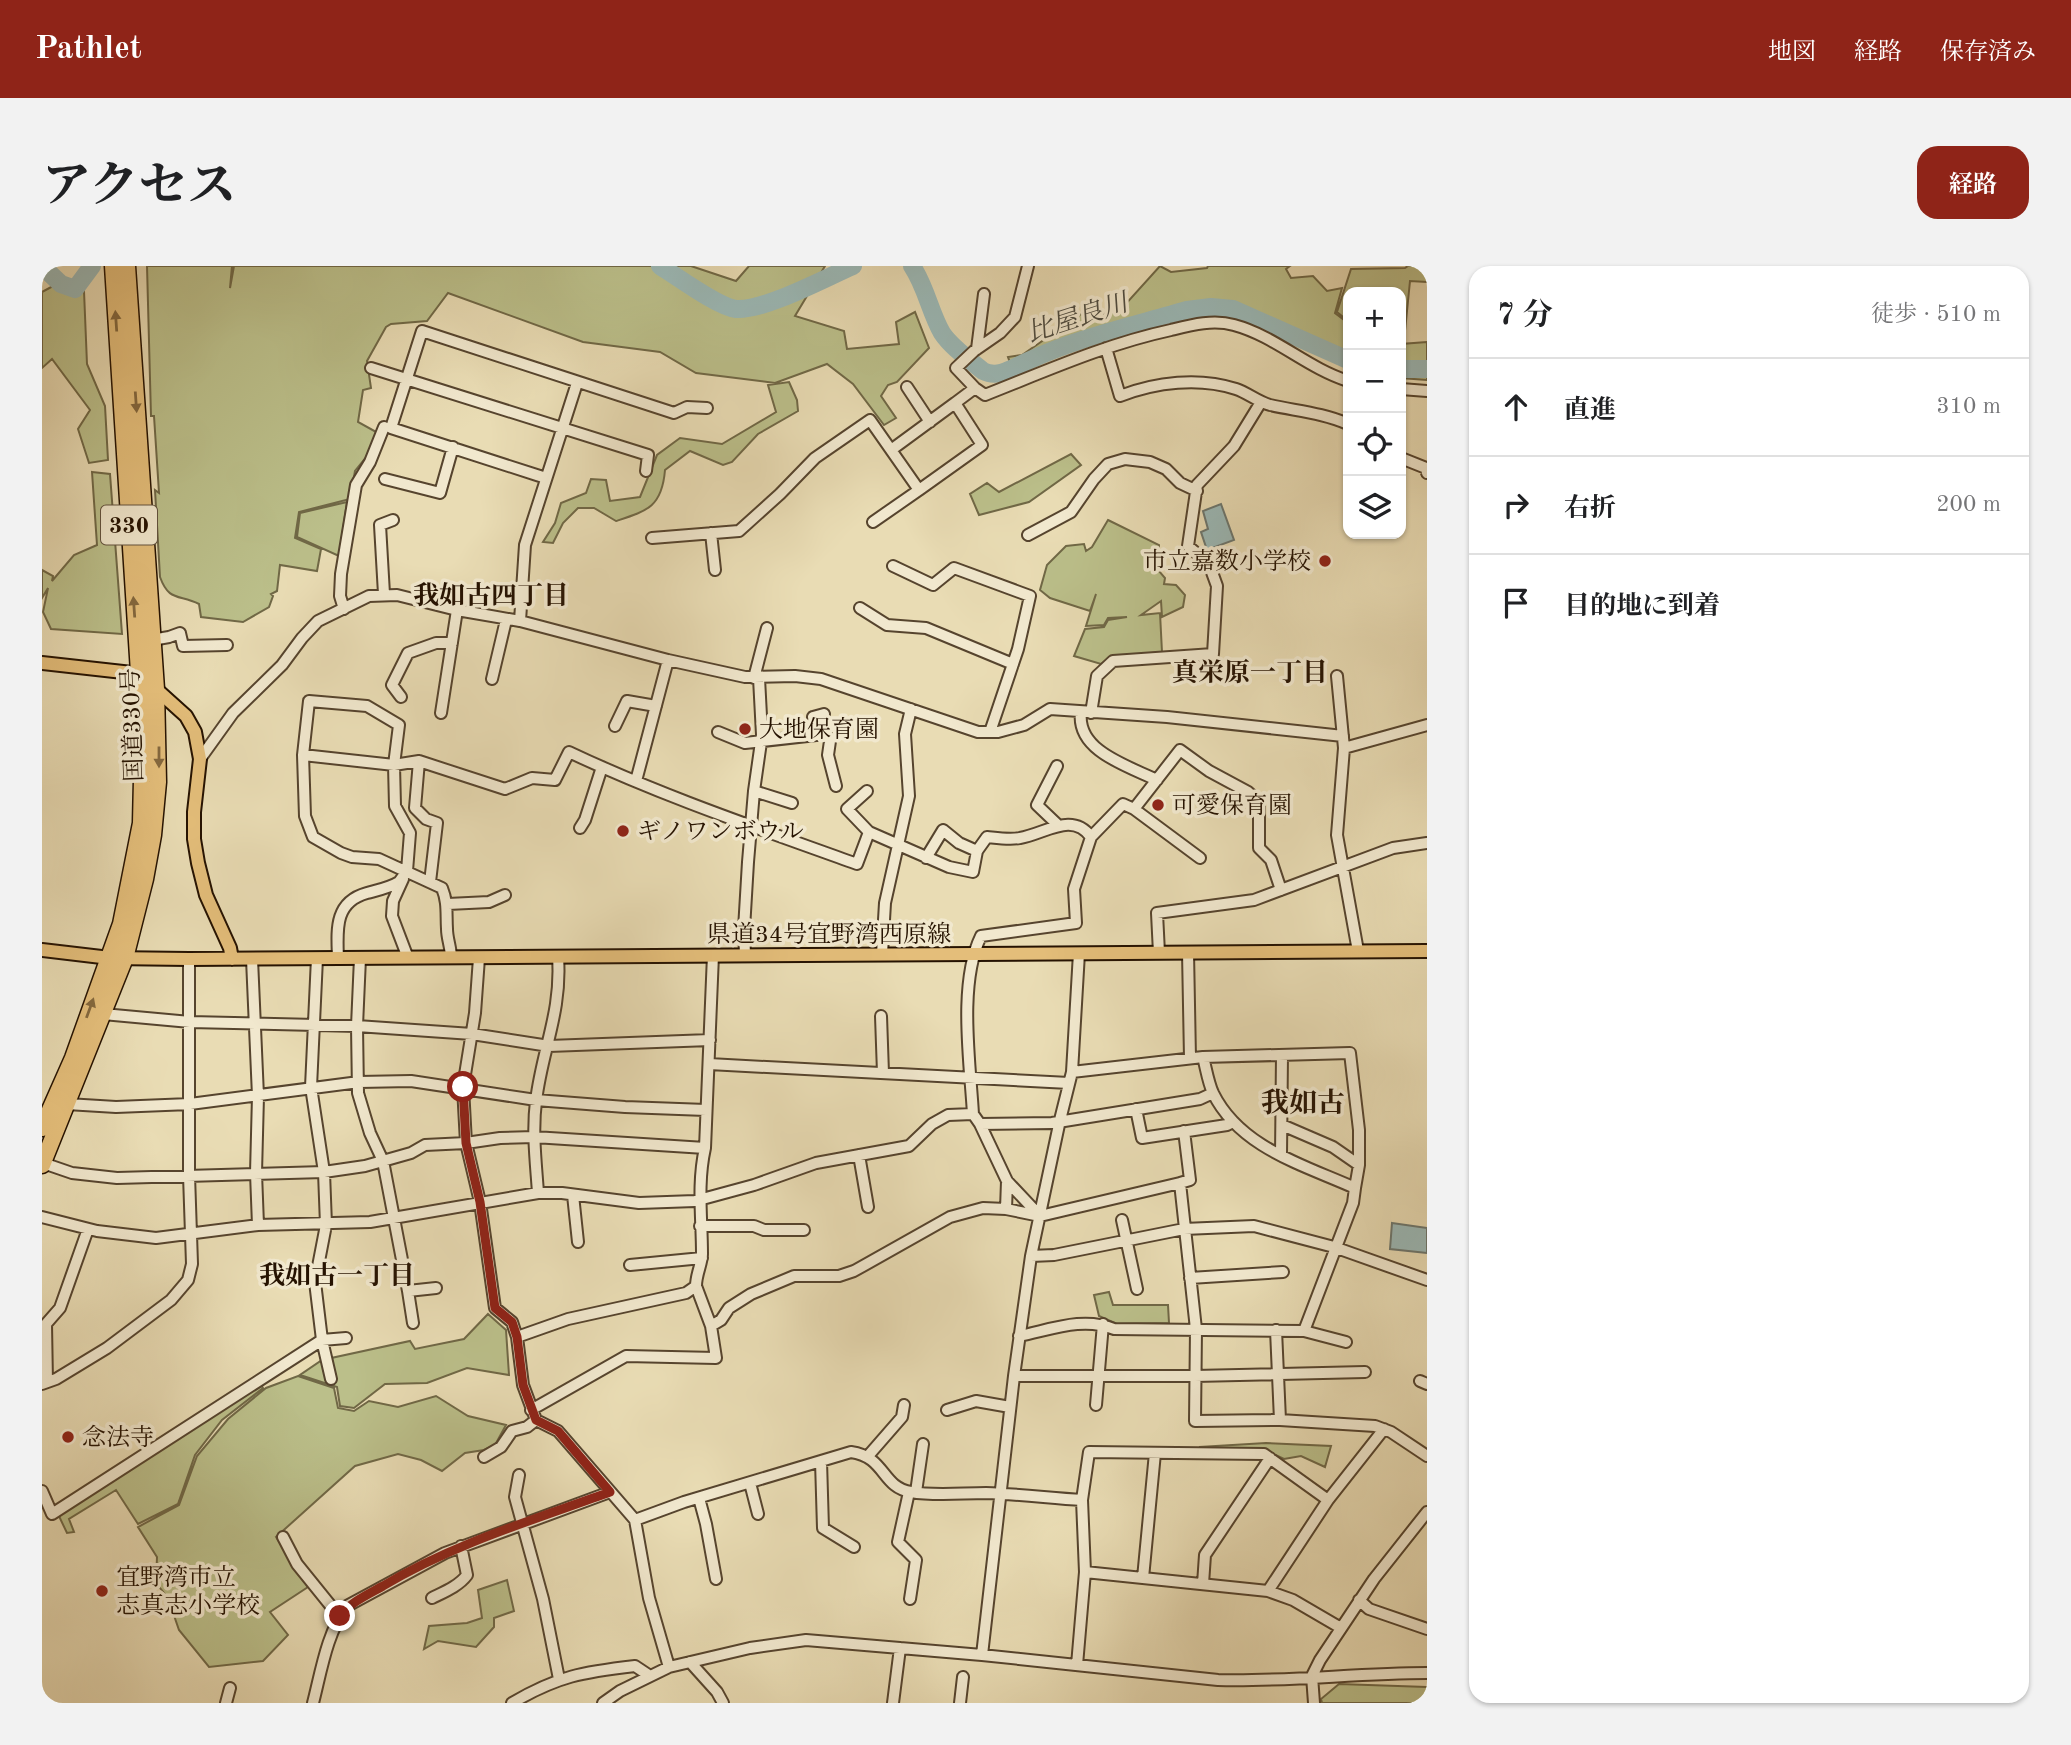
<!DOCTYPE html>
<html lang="ja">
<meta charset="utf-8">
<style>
body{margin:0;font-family:"Old Standard TT","Noto Serif JP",serif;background:#f2f2f2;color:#202124}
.controls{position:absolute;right:21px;top:21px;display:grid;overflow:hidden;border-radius:14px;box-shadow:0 2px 5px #0004}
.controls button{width:63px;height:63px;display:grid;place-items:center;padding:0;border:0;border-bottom:2px solid #e0e0e0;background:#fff;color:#202124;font:35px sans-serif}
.stop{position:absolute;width:21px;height:21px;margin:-16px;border:5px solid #8f2418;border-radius:50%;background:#fff}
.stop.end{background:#8f2418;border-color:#fff;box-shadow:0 2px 7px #0008}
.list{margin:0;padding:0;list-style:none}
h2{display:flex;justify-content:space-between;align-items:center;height:91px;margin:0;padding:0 28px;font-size:30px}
h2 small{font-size:23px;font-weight:400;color:#757577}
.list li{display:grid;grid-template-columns:46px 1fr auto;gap:21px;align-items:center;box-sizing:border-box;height:98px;padding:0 28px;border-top:2px solid #e0e0e0}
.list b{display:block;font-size:26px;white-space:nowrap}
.list em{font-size:23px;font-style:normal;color:#757577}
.icon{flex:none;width:38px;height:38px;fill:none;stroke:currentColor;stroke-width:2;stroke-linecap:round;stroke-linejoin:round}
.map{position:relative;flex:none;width:1385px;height:1437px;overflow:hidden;border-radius:21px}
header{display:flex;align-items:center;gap:42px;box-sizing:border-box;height:98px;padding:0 35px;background:#8f2418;color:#fff}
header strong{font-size:33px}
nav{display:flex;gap:38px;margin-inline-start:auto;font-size:24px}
.intro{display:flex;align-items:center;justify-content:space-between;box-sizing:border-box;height:168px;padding:0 42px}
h1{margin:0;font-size:49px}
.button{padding:18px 32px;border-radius:21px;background:#8f2418;color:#fff;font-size:24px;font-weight:700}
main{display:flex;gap:42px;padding:0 42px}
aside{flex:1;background:#fff;border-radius:21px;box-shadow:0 2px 5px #0004}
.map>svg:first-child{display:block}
.green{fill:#bbbf8a;stroke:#706846;stroke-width:2}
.water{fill:#9bb9b7;stroke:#6c766e;stroke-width:2}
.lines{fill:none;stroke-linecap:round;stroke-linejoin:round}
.river{stroke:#9bb9b7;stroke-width:18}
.minor-casing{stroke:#56442e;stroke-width:14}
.major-casing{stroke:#251201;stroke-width:16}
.highway-casing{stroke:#251201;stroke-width:19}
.minor{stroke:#f1e8ce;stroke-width:10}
.major{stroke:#e4be7a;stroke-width:12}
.highway{stroke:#e4be7a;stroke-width:16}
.oneway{fill:#84683e}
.route{stroke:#8f2418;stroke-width:9}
.poi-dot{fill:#8f2418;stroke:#f1e8ce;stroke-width:2.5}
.labels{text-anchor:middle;stroke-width:7;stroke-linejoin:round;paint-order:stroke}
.shield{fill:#f1e8ce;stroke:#62523e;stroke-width:2}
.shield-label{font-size:23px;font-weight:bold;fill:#251201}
.poi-label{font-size:24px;fill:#251201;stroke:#f1e8ce;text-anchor:start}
.street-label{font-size:24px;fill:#251201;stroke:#f1e8ce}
.water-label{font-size:26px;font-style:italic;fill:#4e4c41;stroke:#f1e8ce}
.neighbourhood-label{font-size:26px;font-weight:bold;fill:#251201;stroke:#f1e8ce}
.quarter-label{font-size:28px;font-weight:bold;fill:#251201;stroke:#f1e8ce}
</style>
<header>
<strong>Pathlet</strong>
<nav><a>地図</a><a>経路</a><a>保存済み</a></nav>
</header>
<div class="intro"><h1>アクセス</h1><a class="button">経路</a></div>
<main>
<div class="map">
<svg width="1385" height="1437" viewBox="0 0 1385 1437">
<rect width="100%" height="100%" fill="#e9dcb4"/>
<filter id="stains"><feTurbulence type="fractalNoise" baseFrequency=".00286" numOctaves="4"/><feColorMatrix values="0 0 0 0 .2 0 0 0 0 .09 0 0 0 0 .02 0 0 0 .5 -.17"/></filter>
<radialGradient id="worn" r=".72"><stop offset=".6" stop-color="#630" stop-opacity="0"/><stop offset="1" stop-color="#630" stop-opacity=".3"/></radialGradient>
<!-- green -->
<path class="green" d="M105,0H190L188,22L192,0H649L694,15L707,0H783L753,50L802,65L805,83L857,78L854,56L873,46L887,82L855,116L846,119L839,130L854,152L842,159L811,118L785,98L733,117L654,107L618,86L541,76L406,27L385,55L349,58L344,61L325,95L329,122L321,124L316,156L336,167L325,190L313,205L308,233L257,246L253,272L279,283L275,305L238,299L235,325L229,328L231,330L227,341L201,356L159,351L157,338C137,328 127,336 118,311L113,224L117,227L112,150H109Z
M1118,0L1129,6L1165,2L1166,0H1248L1244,3L1249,12L1271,10L1285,25L1300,22L1293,47L1306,57V102L1200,49L1139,51L1047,76L971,105L966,91L980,89L1039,48L1056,50L1082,40Z
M1366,0H1385V16L1368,15L1362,75L1359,74V26H1306V55L1295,46L1309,3L1363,2Z
M24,13L42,25L45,98L63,140L66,194L47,197L36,163L48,144L10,93L0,102V26Z
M1385,76V114L1359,112V78Z
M747,116L755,134L756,145L716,168L690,196L681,199L648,185L623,204C620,241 605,245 574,255L552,242H536L521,257L511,277L501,276L513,257L519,237L544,227L549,213L564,214L568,235L598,231L615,189L638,172L680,178L734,146L726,119Z
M1029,188L1039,199L987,236L937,249L928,228L945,217L957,226Z
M50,206L68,208L80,368L9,363L1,346L6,322L0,332V304L11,310L10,315L32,289L55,279Z
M305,236L297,290L255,271L258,247Z
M1066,254L1117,279L1116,304L1123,312L1122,318L1134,319L1143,329L1141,341L1120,351L1119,335L1099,349L1118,347L1120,386L1069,391L1059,398L1032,390L1043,363L1062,361L1066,354L1085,351L1066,352L1062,359L1044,360L1054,328L1048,345L1008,332L998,324L1005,299L1024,280L1042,278L1044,285L1050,281Z
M1067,1026L1071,1039H1126L1127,1057L1075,1058L1057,1050L1052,1029Z
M446,1048L464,1064L467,1109L425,1102L385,1117L343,1118L312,1142L298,1140L295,1121L258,1109L280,1094L368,1075L373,1083L422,1073Z
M256,1110L292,1122L296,1142L312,1145L327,1135L356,1141L394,1130L426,1150L464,1159L453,1179L442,1184L423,1187L400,1205L379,1194L356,1188L313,1200L234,1271L266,1321L228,1346L246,1369L221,1395L167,1401L137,1364L126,1332L114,1317L115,1291L96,1261L137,1239L155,1190L186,1153L224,1122Z
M219,1119L221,1122L180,1154L153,1189L136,1238L96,1258L74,1224L27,1253L32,1266L25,1267L16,1248Z
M1224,1177L1289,1180L1283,1201L1259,1190L1242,1193L1223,1184L1157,1181Z
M465,1314L472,1345L452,1352V1361L434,1381L396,1375L382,1383L387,1360L425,1357L440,1352L436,1324Z
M1297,1418L1385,1421V1437H1280L1279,1433Z"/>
<!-- water -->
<path class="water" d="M1179,238L1192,274L1165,284L1159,266L1166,263L1161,245Z
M1350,957L1385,962V987L1348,983Z"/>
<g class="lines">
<!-- river -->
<path class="river" d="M0,0L19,18L33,23L50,0
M618,0C636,11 676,41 694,43C722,45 783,12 811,0
M870,0C884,21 888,46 900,67C910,82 928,94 941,105C957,113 972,101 986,95C1034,72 1094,59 1145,44L1169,41L1191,43L1306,94
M1359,103H1385"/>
<!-- minor casing -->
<g class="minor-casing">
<path id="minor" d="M986,0L973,51L958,67L932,85L914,102L933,122L943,129C1004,105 1064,78 1129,64C1149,59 1171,53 1192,59C1233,70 1265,102 1306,115
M1064,82L1078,130C1114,116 1157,111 1194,123C1206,127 1216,136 1228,139C1255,145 1281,147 1306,158
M935,83L942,28
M329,102L606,189L604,205
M865,121L888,156
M1359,123L1385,125
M849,184L913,137
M1359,192L1384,202L1385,207
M504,212L349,162L380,65L632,147L645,141L665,142
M343,213L398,227L411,181
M877,224L940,179L913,137L933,122
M669,267L673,304
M986,269L1029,246L1052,213L1066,198L1083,193L1108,196L1124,203L1138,217L1155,225
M610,272L697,265L738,228L773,192L828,154L877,224L831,256
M851,300L891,319L912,302L988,330L976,383L948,466
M342,328L338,259L351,254
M818,342L845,359L884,362L971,398
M302,343L298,330L299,308L314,219L328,196L342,161
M478,355L483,279L535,117
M110,374L127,371L138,367L141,380L185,379
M1295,410L1302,482L1295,569L1316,685
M712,412L725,362
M450,413L464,354
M359,431L350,419L366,387L394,377H410
M1039,446C1034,485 1086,500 1115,514
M399,447L415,344
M1049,447L1055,410L1071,395L1171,388L1175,320L1167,298L1146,280L1155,219L1192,180L1219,136
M573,460L585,435L614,440
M676,466L703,477L783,468L788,475L786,489L794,520
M777,469L771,451L782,448
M1302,482L1385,459
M261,489L267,435L325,440L357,459L352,499L353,540L368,567L365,605L357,616C347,622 336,624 325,627C292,636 295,664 296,692
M158,493L191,447L240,399L260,372L276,355L327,330L355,329L415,344L478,355L626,394L703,411L753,410L779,413L936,466H956L982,459L1008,443L1125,451L1301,470
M377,495L463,523L490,512L513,514L527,486C620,530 718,563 815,598L827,566L907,601L931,606L935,585L945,571C955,572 968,574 978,572C1003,568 1030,545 1049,571
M1015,500L995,539L1017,560
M594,515L626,394
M712,525L750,537
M825,525L805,543L827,566
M1092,543L1158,592
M538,562L543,554L560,501
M884,592L901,564L917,577L935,585
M361,613L351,635L350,650L366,692
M388,616L395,557L384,553L373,542L377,495L352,499L261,489L263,550L271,571L299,587L310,591L337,593L400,622C406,637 404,647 405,663C405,673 409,681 409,692
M406,638L447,636L463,629
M1146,686L1148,792
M1117,687L1115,647L1212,634L1351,582L1385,577
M840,688L843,637L867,530L863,468L869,443
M703,689L702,663L706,596L712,525L720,469L717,412
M275,692L269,821L282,906L284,959L273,1016L280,1074L289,1113
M318,692L315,760L316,827L328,867L341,895L366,1025L394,1022
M437,692L433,747L421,821L424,877L438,936L453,1042L470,1056L475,1071L481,1119L494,1154L516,1165L593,1254L607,1332L627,1401
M210,693L216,830L214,907L216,959
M61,748L148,756L315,760L430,768L507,780L668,774
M839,750L841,807
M1161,791L1308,787L1317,864V899
M667,798L1027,817
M1030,806L1161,791C1164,802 1166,816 1171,827C1198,882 1262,899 1313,922L1311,937L1262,1065
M25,838L74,841L148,838L317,816L369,815L494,834L583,841L664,844
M1094,843L1100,872L1185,859L1191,856
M938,858L1010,857L1158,833L1171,827
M1240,859L1291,881L1317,899L1313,922
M817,889L826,941
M1239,889L1240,789
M1,897L30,907L75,912L282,906L323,900L369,887L383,879L424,877L458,872L492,871L663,882
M1138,917L1148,914L1142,865
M496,927C494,897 490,866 494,835C500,784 520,746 516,691
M531,929L536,976
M964,943L965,915
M998,950L965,915L938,858L931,848C928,796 916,717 939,670L1034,657L1032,623L1049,571L1081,538L1092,543L1138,484L1167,505L1206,526L1217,536V582L1229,594L1239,624
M0,951L55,965L114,972L216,959L328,956L496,927H520L597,937L653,935L712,919L774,897L867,880L890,858L906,849L931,848
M1080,954L1095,1023
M658,960H712L722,964H762
M989,990L1012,989L1142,963L1212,960L1292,981L1385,1014
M588,999L660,992
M1148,1012L1241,1006
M366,1025L371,1057
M669,1060L679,1054L687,1042L709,1028L752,1010H797L812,1005L908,951L941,942L964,943L998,950L1138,917L1154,1063L1153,1155L1238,1154L1333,1160L1349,1166L1385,1190
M1234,1064L1238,1154
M977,1070C1008,1064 1041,1050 1072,1063L1262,1065L1304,1076
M475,1071L526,1053L644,1027L654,1020C654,1008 660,998 660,988C660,952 655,918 663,882L671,689
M972,1110H1153L1323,1106
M1378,1115L1385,1118
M5,1116L4,1058L18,1042L46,963
M0,1118L14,1113L65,1082L129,1034L146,1014L150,998L147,909V693
M1054,1139L1061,1058
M489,1144L584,1090L674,1092L669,1060L654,1020
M905,1144L934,1135L968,1141
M826,1190L860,1151L862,1139
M442,1191L459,1181L470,1165L485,1161L494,1154
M779,1195L781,1262L812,1281
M477,1209L473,1231L501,1333L517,1413
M708,1217L716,1248
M0,1225L10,1248L280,1074L304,1072
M867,1226L856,1276L874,1294L868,1333
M874,1226L881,1178
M657,1232L664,1258L674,1313
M593,1254L642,1236L809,1186C844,1191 839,1221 869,1226C892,1230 920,1227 944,1227C976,1228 1008,1232 1040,1234
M241,1271L255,1298L297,1350
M1043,1306L1226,1325L1286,1234L1342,1163
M1101,1312L1113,1187
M1161,1318L1163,1289L1228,1192
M1226,1325L1251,1334L1299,1362
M390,1332C402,1326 417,1320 425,1309L419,1280
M1317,1334L1327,1343L1385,1363
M940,1389L972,1110L989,990L1018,854L1030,806L1037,687
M648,1396L675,1426L681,1437
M1035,1399L1043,1306L1040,1234L1047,1186L1222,1188L1286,1234
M184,1437L188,1422
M271,1437C279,1406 285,1366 305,1340L403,1287L568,1226
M470,1437C516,1410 541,1406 593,1400L608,1410
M561,1437L578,1425L627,1401L708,1382L764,1374L940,1389L1176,1414C1246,1416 1315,1407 1385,1407
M851,1437L858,1382
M918,1437L921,1411
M1272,1437L1270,1410L1278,1394L1332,1313L1385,1246"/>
</g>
<!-- major casing -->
<g class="major-casing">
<path id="major" d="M0,397L90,407L114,423L144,450L153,466L158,493L152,546V573L156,597L164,629L188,682L190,693
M0,684L68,692L147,693L1385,685"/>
</g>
<!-- highway casing -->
<g class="highway-casing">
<path id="highway" d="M0,862L31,792L79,658L99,557L101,469L71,0
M0,899L83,692L103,613L111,569L116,516L114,423L85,0"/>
</g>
<!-- minor -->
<use href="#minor" class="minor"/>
<!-- major -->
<use href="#major" class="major"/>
<!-- highway -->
<use href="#highway" class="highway"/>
</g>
<!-- one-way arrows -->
<defs><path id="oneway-solid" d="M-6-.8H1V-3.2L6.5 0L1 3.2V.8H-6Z" transform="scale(1.75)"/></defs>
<g class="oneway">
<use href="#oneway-solid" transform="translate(74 55) rotate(-94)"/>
<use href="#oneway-solid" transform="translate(94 136) rotate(86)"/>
<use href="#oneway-solid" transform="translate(92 341) rotate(-94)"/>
<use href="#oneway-solid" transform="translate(117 491) rotate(90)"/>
<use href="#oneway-solid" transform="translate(48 742) rotate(-70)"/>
</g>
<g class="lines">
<!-- route -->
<path class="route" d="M298,1350C309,1336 325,1329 341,1320C411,1278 491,1254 568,1226L516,1165L494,1154L481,1119L475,1071L470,1056L453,1042L438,936L424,877L421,821"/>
</g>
<!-- markers -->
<g class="poi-dot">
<circle cx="1283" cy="295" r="7"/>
<circle cx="703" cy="463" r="7"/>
<circle cx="1116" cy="539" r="7"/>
<circle cx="581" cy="565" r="7"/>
<circle cx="26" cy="1171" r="7"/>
<circle cx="60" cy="1325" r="7"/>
</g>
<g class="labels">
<!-- shield labels -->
<rect class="shield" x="59" y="239.5" width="56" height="39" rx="5"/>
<g class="shield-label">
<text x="87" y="267">330</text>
</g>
<!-- poi labels -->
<g class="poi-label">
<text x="1269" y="303" text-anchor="end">市立嘉数小学校</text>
<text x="717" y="471">大地保育園</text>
<text x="1130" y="547">可愛保育園</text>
<text x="595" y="573">ギノワンボウル</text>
<text x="40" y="1179">念法寺</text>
<text x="74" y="1319">宜野湾市立<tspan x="74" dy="28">志真志小学校</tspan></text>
</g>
<!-- street labels -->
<g class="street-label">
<text transform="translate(90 459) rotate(-92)" y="8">国道330号</text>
<text x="787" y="676">県道34号宜野湾西原線</text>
</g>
<!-- water labels -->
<g class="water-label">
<text transform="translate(1035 51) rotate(-18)" y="9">比屋良川</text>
</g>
<!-- neighbourhood labels -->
<g class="neighbourhood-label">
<text x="449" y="338">我如古四丁目</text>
<text x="1208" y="415">真栄原一丁目</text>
<text x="295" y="1018">我如古一丁目</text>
</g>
<!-- quarter labels -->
<g class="quarter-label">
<text x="1261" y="846">我如古</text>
</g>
</g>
<rect width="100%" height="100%" filter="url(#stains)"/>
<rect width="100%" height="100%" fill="url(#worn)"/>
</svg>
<div class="controls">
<button>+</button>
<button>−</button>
<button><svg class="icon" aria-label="locate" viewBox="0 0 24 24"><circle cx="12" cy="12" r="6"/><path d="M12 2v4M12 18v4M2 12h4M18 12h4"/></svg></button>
<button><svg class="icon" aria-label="layers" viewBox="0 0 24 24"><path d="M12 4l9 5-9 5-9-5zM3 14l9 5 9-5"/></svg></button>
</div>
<div class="stop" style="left:421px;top:821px"></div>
<div class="stop end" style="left:298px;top:1350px"></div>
</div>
<aside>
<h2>7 分<small>徒歩 · 510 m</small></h2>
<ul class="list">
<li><svg class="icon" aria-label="ahead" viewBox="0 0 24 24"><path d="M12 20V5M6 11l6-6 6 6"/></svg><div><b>直進</b></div><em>310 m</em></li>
<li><svg class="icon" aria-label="right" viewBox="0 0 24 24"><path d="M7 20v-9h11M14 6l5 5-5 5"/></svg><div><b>右折</b></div><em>200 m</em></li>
<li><svg class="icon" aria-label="arrive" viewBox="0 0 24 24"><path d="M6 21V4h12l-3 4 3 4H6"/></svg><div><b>目的地に到着</b></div></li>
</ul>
</aside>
</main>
